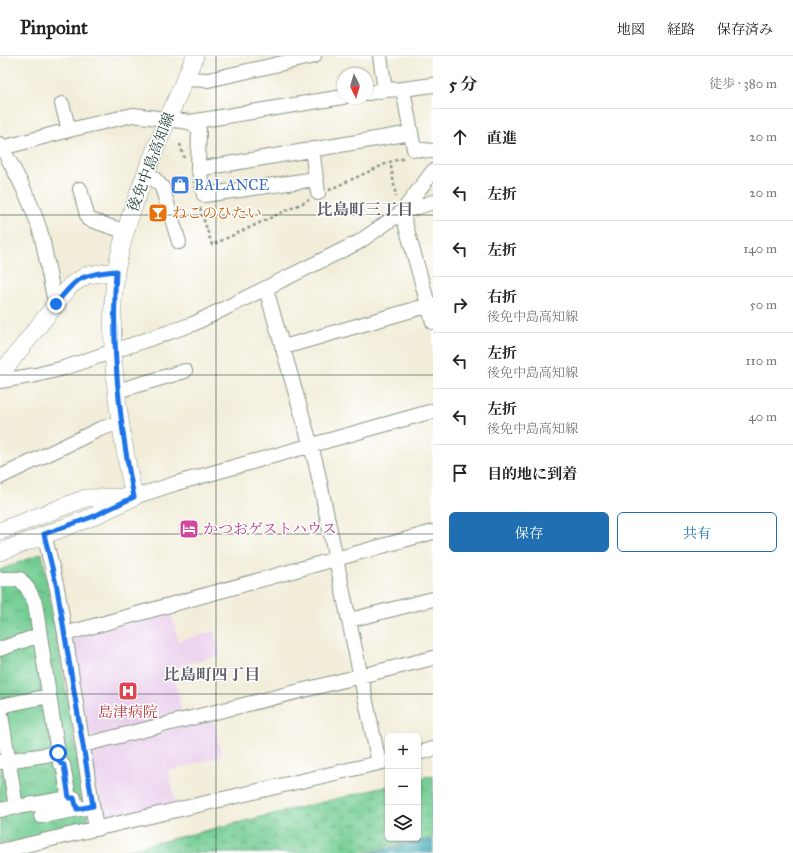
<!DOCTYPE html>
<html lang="ja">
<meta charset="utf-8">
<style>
body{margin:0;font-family:"IM FELL Great Primer","Noto Serif JP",serif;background:#f6f6f6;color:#222}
.controls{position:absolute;right:12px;bottom:12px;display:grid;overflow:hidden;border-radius:6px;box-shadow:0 1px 3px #0004}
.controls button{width:36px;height:36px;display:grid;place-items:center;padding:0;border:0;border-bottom:1px solid #e0e0e0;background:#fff;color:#222;font:20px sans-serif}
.compass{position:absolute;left:337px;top:12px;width:36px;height:36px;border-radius:50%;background:#fff;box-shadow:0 1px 3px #0004;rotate:175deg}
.stop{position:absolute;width:12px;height:12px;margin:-9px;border:3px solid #1a73e8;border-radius:50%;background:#fff}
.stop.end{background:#1a73e8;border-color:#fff;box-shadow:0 1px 4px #0008}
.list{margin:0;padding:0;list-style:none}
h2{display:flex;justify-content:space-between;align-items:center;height:52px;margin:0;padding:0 16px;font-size:17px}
h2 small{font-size:13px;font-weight:400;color:#767676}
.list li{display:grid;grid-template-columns:26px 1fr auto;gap:12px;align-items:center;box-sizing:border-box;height:56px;padding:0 16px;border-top:1px solid #e0e0e0}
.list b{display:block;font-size:15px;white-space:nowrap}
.list p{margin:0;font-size:13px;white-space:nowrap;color:#767676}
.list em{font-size:13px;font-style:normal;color:#767676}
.actions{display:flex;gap:8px;padding:12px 16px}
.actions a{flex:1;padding:9px 0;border:1px solid #1f6fb2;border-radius:6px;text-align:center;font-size:14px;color:#1f6fb2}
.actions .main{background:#1f6fb2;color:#fff}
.icon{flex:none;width:22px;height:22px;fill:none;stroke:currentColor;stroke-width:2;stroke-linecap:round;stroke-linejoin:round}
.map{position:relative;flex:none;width:433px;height:797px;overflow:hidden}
header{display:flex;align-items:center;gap:24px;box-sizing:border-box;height:56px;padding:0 20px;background:#fff;border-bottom:1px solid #e0e0e0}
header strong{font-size:19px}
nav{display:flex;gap:22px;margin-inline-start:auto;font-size:14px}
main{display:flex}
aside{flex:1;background:#fff}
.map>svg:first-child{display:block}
.built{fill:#ead1ed}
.wetland{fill:url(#wetland-marsh);stroke:#498564}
.park{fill:url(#park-tufts);stroke:#498564}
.water{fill:url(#water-rules);stroke:#2e7476}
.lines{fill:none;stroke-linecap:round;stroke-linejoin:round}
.minor-casing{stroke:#889586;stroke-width:16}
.major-casing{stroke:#889586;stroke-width:18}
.path{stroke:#889586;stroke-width:2.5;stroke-dasharray:3 3;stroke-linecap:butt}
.minor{stroke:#fff;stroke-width:14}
.major{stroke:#fff;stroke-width:17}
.route{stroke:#1a73e8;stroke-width:5}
.grid{fill:none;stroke:#1f3d34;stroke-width:1;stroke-opacity:0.55}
.labels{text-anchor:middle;stroke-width:3;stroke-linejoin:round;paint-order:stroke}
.street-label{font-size:15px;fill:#1f3d34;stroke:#fff}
.shop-label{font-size:15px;fill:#366cbe;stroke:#fff;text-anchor:start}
.food-label{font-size:15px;fill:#c56008;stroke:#fff;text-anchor:start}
.hotel-label{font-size:15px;fill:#b23c85;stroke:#fff;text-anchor:start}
.health-label{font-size:15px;fill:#be3a42;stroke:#fff}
.neighbourhood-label{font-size:16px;font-weight:bold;fill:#605e6a;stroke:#fff}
</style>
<header>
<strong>Pinpoint</strong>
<nav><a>地図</a><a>経路</a><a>保存済み</a></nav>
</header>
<main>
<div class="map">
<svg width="433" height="797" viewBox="0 0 433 797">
<defs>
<pattern id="wetland-marsh" width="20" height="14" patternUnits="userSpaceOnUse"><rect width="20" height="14" fill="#73cd93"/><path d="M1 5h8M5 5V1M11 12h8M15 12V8" fill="none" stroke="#5ea879"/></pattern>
<pattern id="park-tufts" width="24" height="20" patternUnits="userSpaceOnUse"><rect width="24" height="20" fill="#73cd93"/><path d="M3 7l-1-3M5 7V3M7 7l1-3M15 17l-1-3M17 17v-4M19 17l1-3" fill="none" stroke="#5ea879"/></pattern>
<pattern id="water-rules" width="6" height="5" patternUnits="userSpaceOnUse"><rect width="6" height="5" fill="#3cabb9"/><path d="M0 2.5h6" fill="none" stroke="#328c97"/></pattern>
</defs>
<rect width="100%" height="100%" fill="#fff"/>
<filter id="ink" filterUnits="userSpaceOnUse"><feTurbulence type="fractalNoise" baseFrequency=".025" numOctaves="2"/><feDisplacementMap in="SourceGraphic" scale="8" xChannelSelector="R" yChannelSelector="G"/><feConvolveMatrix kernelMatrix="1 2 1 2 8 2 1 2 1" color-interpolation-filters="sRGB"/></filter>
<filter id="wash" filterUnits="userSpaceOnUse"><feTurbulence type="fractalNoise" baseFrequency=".012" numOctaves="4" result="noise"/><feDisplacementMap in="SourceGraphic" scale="16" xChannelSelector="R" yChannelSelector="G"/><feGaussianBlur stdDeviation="0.9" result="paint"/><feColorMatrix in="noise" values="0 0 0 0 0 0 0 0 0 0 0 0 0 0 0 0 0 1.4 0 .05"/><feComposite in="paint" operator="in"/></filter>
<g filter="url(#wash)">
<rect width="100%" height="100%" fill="#f2edd9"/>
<!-- built -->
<path class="built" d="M167,557L172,560L178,585L214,575L221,599L172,612L183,658L94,681L86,676L71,588L77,581Z
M213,662L222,700L168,715L176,747L101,765L90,700L95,692Z"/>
<!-- wetland -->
<path class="wetland" d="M433,719V781L424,784L355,797H114L388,730V782H418V723Z"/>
<!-- park -->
<path class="park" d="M42,497L89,769L0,789V514Z"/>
<!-- water -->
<path class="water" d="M433,783V797H366Z"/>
</g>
<g filter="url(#ink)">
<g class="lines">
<!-- minor casing -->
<g class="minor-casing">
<path id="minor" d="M185,23L208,24L314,0
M403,33L433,29
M385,34L403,33L414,93L433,95
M367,37L385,34L380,0
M62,48L69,74
M190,66L199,73L198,110L204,139L316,123
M0,88C16,117 32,146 41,178C47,201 49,225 56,248
M2,92L69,74L133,59L190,66L343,41
M312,93L318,137
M198,113L411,77
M147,115L162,131L179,186
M80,133L88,163L126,176
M402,156L433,266
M402,156L433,115
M266,233L316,408L379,707
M284,291L433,248
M0,325L36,319L64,312L193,268L359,186L402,156L433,146
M117,335L185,315
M0,421L100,373L121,366
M134,441L177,427L433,355
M44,478L57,532L65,578L96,773
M0,523H20L28,533L35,547L58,697L60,707L63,709L69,742H74L77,753
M350,564L433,543
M65,578L433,476
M0,593L40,579
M0,650L49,640
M0,652L16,751
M167,668L433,602
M83,689L159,670
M418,697L433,693
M0,706L58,697
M0,754L69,742
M41,760L85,752
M0,795L387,705"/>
</g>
<!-- major casing -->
<g class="major-casing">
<path id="major" d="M0,319L71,229L87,219L116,215
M134,441C119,370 106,288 116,216C122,179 136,143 149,109C164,72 179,36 195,0
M0,475L86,442L128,441
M0,496L92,461L134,441"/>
</g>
<!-- path -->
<path class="path" d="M180,88L184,102
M391,110L396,141
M329,134L392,105L406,102
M200,152L212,189L309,144"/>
<!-- minor -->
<use href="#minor" class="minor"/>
<!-- major -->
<use href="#major" class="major"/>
</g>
</g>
<g class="lines" filter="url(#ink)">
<!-- route -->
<path class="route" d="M56,248C77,220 82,219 116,215C111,291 119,366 134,441L92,461L44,478L57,532L93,750L77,753L74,742H69L64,709L60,707L58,697"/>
</g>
<!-- grid -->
<path class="grid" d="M216,0V797M0,159H433M0,319H433M0,478H433M0,638H433"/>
<!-- icons -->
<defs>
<g id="shop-square" transform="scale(1)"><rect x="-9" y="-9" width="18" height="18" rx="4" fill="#3f7fe0" stroke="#fff"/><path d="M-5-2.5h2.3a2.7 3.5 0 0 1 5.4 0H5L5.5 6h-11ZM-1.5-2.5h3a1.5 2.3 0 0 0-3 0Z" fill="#fff"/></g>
<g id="bar-square" transform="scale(1)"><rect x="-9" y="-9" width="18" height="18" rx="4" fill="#e8710a" stroke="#fff"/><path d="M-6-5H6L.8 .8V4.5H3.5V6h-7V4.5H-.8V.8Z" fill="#fff"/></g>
<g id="hotel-square" transform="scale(1)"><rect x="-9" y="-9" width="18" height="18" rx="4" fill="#d1479c" stroke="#fff"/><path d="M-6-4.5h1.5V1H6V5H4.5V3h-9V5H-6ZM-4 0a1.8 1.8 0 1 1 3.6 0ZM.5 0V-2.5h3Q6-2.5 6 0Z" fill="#fff"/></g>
<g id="hospital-square" transform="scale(1)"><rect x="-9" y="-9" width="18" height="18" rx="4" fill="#e0444e" stroke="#fff"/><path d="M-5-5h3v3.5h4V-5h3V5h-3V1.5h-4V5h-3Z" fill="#fff"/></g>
</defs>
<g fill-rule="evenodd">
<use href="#shop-square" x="180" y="129"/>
<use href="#bar-square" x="158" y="157"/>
<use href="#hotel-square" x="189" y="473"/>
<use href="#hospital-square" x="128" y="635"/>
</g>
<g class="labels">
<!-- street labels -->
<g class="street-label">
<text transform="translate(151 106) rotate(-69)" y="5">後免中島高知線</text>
</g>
<!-- shop labels -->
<g class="shop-label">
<text x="194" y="134">BALANCE</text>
</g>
<!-- food labels -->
<g class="food-label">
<text x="172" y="162">ねこのひたい</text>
</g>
<!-- hotel labels -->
<g class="hotel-label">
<text x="203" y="478">かつおゲストハウス</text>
</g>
<!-- health labels -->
<g class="health-label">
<text x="128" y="661">島津病院</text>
</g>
<!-- neighbourhood labels -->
<g class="neighbourhood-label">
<text x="365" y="159">比島町三丁目</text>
<text x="212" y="624">比島町四丁目</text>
</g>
</g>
</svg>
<div class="controls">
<button>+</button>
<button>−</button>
<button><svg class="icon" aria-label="layers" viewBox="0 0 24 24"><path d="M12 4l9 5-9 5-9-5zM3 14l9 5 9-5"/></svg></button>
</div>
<svg class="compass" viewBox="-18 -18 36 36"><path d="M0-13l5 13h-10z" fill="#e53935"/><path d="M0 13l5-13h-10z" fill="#767676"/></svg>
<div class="stop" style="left:58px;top:697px"></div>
<div class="stop end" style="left:56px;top:248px"></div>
</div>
<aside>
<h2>5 分<small>徒歩 · 380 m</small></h2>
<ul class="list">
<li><svg class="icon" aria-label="ahead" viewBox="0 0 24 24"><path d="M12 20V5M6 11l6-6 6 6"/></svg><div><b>直進</b></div><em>20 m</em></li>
<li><svg class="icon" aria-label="left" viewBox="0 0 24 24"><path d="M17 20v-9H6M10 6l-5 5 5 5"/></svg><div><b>左折</b></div><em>20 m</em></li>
<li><svg class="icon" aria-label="left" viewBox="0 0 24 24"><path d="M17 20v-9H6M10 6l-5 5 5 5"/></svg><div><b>左折</b></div><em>140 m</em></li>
<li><svg class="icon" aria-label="right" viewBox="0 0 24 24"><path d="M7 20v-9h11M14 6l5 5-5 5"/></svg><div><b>右折</b><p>後免中島高知線</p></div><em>50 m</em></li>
<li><svg class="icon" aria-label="left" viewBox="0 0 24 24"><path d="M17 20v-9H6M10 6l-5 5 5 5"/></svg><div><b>左折</b><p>後免中島高知線</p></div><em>110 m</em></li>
<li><svg class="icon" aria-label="left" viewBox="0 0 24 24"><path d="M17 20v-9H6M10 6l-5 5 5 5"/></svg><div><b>左折</b><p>後免中島高知線</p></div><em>40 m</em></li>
<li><svg class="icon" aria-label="arrive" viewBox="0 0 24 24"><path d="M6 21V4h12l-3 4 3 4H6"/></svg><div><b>目的地に到着</b></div></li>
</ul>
<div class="actions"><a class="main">保存</a><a>共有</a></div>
</aside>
</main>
